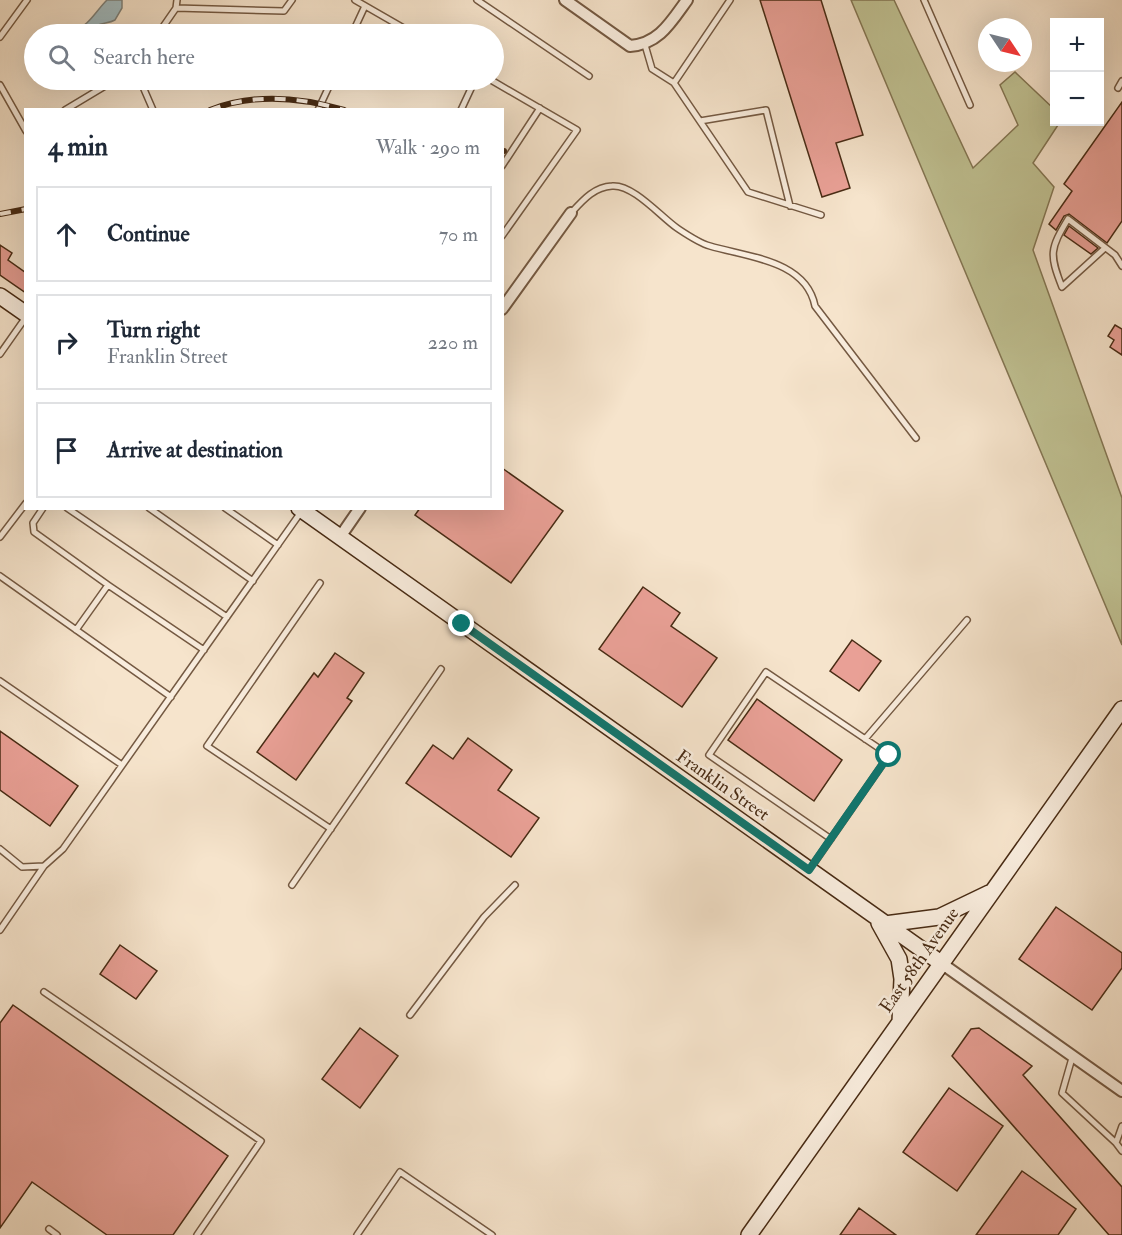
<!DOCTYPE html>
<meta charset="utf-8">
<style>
body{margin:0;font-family:"IM FELL Double Pica",serif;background:#f6f6f7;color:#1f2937}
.controls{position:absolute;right:18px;top:18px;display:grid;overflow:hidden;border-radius:0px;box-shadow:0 6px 24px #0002}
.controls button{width:54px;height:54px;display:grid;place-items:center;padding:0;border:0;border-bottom:2px solid #e0e1e3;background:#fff;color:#1f2937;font:30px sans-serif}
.compass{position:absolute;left:978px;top:18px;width:54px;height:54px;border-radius:50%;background:#fff;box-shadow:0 6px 24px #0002;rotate:125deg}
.stop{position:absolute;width:18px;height:18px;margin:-14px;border:4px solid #0f766e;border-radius:50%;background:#fff}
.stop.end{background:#0f766e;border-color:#fff;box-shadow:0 2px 6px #0008}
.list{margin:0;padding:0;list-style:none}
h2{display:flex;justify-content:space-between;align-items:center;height:78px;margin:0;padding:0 24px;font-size:26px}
h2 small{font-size:20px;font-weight:400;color:#747a83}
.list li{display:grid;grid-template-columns:39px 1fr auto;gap:18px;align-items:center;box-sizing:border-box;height:96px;margin:0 12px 12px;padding:0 12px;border:2px solid #e0e1e3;border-radius:0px}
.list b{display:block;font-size:22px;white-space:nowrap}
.list p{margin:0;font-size:20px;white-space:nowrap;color:#747a83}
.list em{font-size:20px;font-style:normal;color:#747a83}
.icon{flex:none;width:33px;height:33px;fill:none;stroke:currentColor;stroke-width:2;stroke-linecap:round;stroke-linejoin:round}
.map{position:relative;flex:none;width:1122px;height:1235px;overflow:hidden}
.search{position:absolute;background:#fff;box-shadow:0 6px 24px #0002;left:24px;top:24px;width:480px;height:66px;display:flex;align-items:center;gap:15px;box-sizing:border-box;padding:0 21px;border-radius:33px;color:#747a83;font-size:22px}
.panel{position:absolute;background:#fff;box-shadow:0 6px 24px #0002;left:24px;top:108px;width:480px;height:402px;border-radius:0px}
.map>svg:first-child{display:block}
.green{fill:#c1c394;stroke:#847754;stroke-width:1.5}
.water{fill:#a1bcc2;stroke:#7d827c;stroke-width:1.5}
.building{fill:#e9a096;stroke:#482b14;stroke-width:1.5}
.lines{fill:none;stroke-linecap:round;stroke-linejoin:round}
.lane-casing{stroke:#745942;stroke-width:8}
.street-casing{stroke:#745942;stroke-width:14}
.secondary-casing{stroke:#482b14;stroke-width:18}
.lane{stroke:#f9edde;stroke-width:5}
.street{stroke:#f9edde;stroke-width:10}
.secondary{stroke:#f9edde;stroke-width:15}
.rail-casing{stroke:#482b14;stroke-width:6}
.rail{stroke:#f9edde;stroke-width:4;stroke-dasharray:11;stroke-linecap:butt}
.route{stroke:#0f766e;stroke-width:8}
.labels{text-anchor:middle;stroke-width:5;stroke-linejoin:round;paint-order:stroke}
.street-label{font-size:18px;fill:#482b14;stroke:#f9edde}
</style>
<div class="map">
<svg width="1122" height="1235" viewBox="0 0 1122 1235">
<rect width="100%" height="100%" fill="#f6e4cc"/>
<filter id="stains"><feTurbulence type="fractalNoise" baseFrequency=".00333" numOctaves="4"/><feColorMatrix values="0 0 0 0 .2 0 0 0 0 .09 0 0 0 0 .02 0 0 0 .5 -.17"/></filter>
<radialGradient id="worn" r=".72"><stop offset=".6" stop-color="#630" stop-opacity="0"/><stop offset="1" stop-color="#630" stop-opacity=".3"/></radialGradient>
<!-- green -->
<path class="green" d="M851,0H894L973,168L1018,125L1000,85L1015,72L1054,109V122H1060L1033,163L1054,187L1033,250L1122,498V645Z"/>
<!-- water -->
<path class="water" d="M107,0H122V8L115,20C106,25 95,21 91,34H73V31C89,26 95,12 107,0Z"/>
<!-- building -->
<path class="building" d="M760,0H821L863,135L836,143L850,188L822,197Z
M1122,102V221L1107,243L1069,214L1064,216L1056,230L1049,224L1072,191L1064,184Z
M1069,226L1098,248L1091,254L1064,235Z
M0,245L12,253L8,260L26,273V293L0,275Z
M1115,325L1122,329V355L1110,347L1114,340L1108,336Z
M502,468L563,511L511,583L415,515L420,508H502Z
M643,587L680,613L671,626L717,658L682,707L599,649Z
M852,640L881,661L859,691L830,671Z
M335,653L364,673L347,698L352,701L296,780L257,752L314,673L318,677Z
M757,699L842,760L814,801L728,740Z
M0,731L78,786L50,826L0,790Z
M468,738L512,770L498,790L539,818L511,857L406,783L433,745L453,759Z
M1056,907L1122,953V968L1092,1010L1019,959Z
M120,945L157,971L136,999L100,974Z
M13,1005L228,1156L173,1235H107L32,1182L0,1228V1023Z
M360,1028L398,1056L360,1108L322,1079Z
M979,1028L1032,1066L1023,1075L1122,1187V1235H1109L952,1056L971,1029Z
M949,1088L1003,1126L957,1191L903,1152Z
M1022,1171L1076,1209L1058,1235H976Z
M859,1208L896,1235H840Z"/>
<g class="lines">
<!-- lane casing -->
<g class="lane-casing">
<path id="lane" d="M355,0L414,34
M477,0L589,76
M924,0L970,105
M176,8L284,11L292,0
M158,34L176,8L177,0
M352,34L365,6
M0,37L27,0
M645,45L652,69L674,83L730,0
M140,80L153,110
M491,80L577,130L502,236
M674,83L748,192L821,215
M0,85L26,131
M1118,88L1122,81
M65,110L115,80
M318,110L332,80
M461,110L475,80
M700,121L766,110L790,206
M502,166L540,108
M571,213C583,200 594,187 612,186C633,184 661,217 677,228C686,234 699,243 710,246C747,257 806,260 815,306L916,438
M1105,248L1062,287C1049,254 1050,249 1068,219L1115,255L1122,266
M0,354L26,317
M43,508L33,523L34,532L108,585L76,630
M67,508L227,617
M149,508L253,581
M225,508L278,545
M0,537L26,503
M0,576L171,697
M320,583L207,746L331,829
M108,585L204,650
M0,681L122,765
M865,739L967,620
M0,849L22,867L44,866L63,849L301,512
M810,869L889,755L766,672L709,755L831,839
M292,885L441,669
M0,930L44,866
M44,992L261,1141L197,1235
M410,1015L484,917L515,885
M1072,1058L1062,1093L1116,1143
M1122,1126L1116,1143L1122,1151
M49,1229L57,1235
M357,1235L400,1172L492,1235"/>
</g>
<!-- street casing -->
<g class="street-casing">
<path id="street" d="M565,0L630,46C659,44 671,22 687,0
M502,309L571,213
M340,537L360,508
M941,963L1122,1091"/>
</g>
<!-- secondary casing -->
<g class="secondary-casing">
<path id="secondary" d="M0,296L26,314
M299,508L941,963
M879,923L899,959L902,979L900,1022
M885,924L939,917L989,893
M749,1235L1122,709"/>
</g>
<!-- lane -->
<use href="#lane" class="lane"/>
<!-- street -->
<use href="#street" class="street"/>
<!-- secondary -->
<use href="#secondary" class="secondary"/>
<!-- rail casing -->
<g class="rail-casing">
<path id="rail" d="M210,110C253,93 300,97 344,110
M502,151H504
M0,214L26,209"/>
</g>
<!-- rail -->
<use href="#rail" class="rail"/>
</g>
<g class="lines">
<!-- route -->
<path class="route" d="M462,624L809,870L889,755"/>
</g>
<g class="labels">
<!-- street labels -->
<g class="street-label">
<text transform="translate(723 785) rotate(35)" y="6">Franklin Street</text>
<text transform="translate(919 960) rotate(-55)" y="6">East 58th Avenue</text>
</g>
</g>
<rect width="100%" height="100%" filter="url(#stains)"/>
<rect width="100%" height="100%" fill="url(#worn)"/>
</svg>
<div class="controls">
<button>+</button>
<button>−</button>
</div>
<svg class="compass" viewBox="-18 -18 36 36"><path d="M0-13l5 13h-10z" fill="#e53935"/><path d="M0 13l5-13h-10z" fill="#747a83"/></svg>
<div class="stop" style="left:889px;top:755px"></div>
<div class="stop end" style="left:462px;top:624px"></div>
<div class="search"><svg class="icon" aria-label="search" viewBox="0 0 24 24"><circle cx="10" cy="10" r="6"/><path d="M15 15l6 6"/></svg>Search here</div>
<section class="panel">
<h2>4 min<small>Walk · 290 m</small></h2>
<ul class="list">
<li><svg class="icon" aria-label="ahead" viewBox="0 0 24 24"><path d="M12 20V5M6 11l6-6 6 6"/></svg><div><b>Continue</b></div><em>70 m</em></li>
<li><svg class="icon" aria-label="right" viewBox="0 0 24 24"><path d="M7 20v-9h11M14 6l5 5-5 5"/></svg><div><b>Turn right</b><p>Franklin Street</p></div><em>220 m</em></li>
<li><svg class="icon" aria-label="arrive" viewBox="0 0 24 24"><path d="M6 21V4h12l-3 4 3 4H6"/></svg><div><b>Arrive at destination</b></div></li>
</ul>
</section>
</div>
